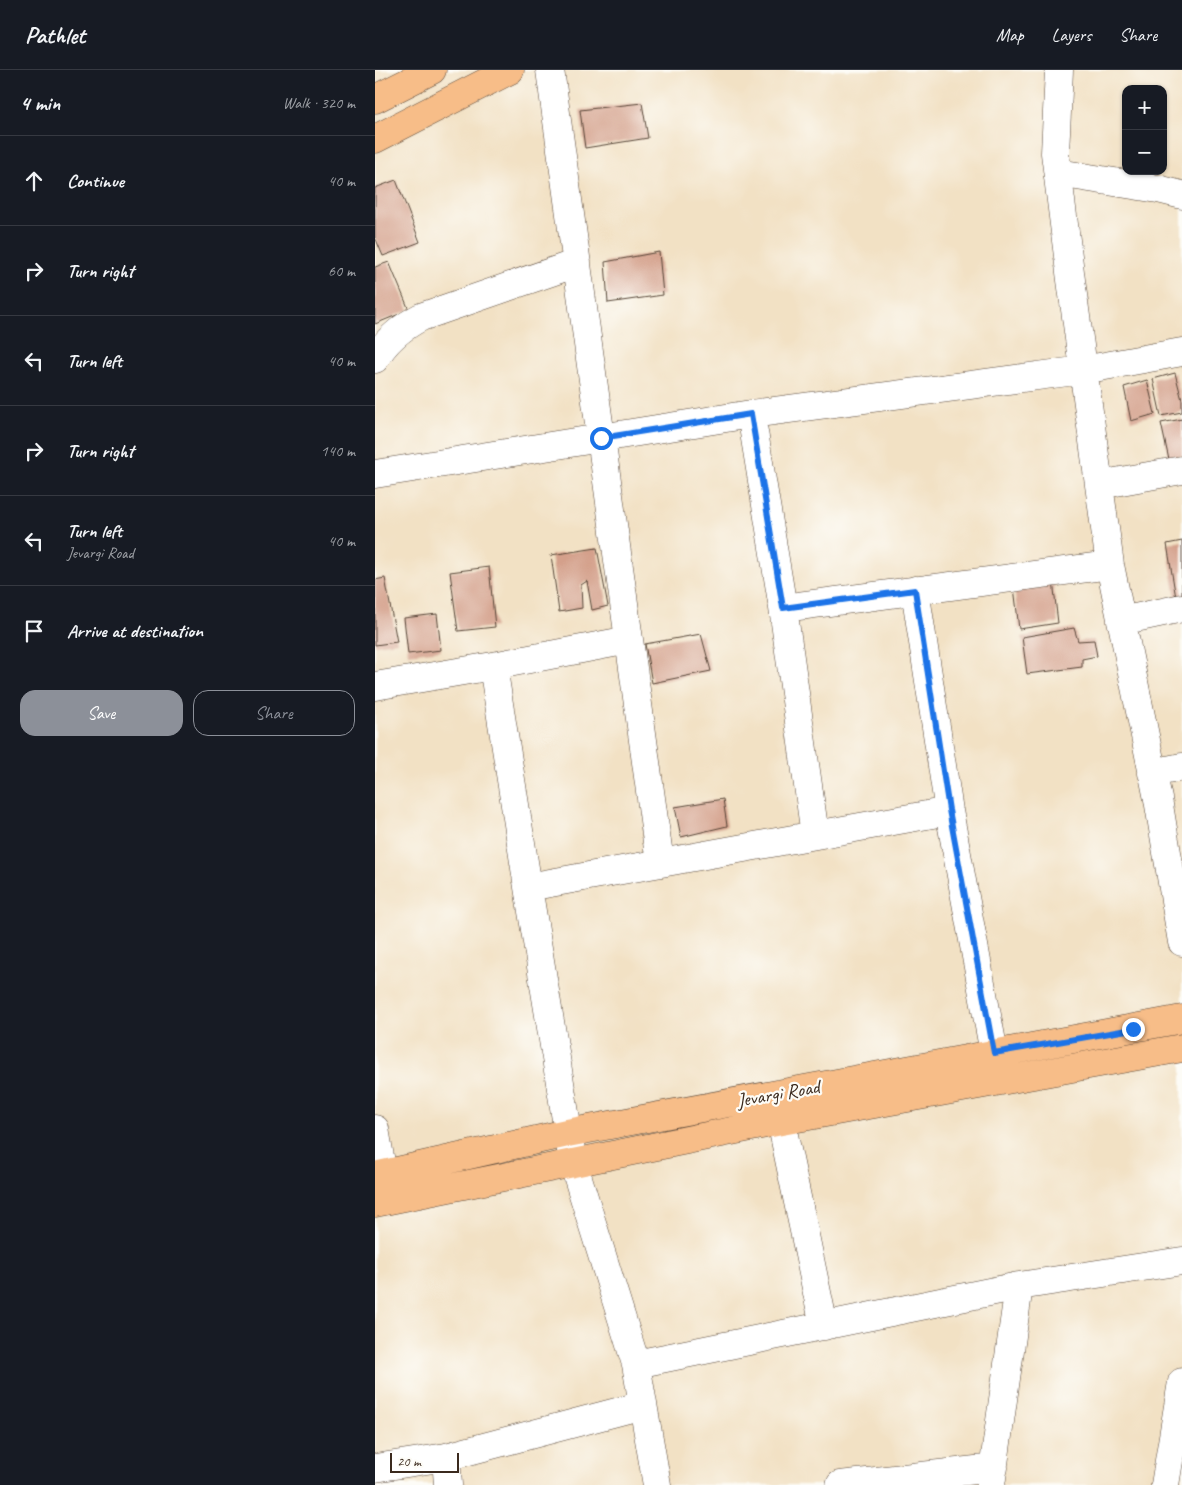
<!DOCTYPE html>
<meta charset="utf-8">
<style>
body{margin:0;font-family:Caveat,sans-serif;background:#242831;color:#f1f3f6}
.controls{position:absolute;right:15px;top:15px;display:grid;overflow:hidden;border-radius:10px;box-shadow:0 1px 4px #0004}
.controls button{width:45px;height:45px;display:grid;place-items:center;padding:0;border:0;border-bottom:1px solid #363941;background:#171b24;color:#f1f3f6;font:25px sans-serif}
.scale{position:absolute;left:15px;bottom:12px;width:69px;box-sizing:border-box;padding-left:5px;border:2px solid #3b2a1e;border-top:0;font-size:14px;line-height:18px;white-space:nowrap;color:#3b2a1e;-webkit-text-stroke:4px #fdfcf7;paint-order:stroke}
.stop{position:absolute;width:15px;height:15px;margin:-11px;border:4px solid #1a73e8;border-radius:50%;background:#fff}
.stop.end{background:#1a73e8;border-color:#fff;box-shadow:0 1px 5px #0008}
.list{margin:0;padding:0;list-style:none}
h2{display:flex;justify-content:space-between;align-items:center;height:65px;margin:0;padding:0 20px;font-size:21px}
h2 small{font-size:16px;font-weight:400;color:#9ea1a6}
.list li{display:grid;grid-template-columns:32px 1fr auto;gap:15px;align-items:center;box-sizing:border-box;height:90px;padding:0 20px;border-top:1px solid #363941}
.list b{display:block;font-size:19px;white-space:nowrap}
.list p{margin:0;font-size:16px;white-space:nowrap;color:#9ea1a6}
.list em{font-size:16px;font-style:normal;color:#9ea1a6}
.actions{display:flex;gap:10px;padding:15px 20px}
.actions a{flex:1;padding:11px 0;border:1px solid #8c9099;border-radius:15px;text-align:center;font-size:18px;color:#8c9099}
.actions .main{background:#8c9099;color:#fff}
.icon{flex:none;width:28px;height:28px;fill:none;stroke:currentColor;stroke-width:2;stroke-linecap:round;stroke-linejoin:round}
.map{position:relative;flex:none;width:807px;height:1415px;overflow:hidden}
header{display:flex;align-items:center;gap:30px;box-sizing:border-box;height:70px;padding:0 25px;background:#171b24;border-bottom:1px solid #363941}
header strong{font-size:24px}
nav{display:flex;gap:28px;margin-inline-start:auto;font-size:18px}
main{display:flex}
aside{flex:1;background:#171b24}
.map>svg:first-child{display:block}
.building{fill:#d4a08b}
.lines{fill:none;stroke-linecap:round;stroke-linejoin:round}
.minor-casing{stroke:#564537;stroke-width:29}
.major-casing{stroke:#564537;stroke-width:29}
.minor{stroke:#fff;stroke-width:28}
.major{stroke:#f7bd88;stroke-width:28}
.route{stroke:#1a73e8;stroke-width:6}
.labels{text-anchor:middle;stroke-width:4.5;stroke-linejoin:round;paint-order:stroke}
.street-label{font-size:20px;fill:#3b2a1e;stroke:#fdfcf7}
</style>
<header>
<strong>Pathlet</strong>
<nav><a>Map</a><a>Layers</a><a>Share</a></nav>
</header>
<main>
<aside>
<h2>4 min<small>Walk · 320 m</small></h2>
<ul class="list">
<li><svg class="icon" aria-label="ahead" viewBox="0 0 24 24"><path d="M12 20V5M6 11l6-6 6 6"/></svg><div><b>Continue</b></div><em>40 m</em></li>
<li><svg class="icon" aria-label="right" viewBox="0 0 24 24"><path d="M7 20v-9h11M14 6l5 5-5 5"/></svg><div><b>Turn right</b></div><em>60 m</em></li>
<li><svg class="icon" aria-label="left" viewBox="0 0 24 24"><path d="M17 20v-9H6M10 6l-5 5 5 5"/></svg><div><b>Turn left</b></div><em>40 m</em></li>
<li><svg class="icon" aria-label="right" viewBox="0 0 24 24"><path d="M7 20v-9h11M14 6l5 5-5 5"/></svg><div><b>Turn right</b></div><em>140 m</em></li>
<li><svg class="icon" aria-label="left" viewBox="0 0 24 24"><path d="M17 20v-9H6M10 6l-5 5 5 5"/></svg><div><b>Turn left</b><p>Jevargi Road</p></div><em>40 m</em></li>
<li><svg class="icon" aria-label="arrive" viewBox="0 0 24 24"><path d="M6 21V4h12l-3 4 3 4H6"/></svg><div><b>Arrive at destination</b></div></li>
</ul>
<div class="actions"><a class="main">Save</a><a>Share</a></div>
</aside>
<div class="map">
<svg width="807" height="1415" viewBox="0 0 807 1415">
<rect width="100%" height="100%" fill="#fdfcf7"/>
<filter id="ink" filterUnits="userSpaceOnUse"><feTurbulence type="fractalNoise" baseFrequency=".02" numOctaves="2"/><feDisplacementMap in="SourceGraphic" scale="10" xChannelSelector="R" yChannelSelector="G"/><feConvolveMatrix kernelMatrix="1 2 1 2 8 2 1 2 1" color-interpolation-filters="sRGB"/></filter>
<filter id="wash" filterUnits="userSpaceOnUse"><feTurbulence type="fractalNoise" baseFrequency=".0096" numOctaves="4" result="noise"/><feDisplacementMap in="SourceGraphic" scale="20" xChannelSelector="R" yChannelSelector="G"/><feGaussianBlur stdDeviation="1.12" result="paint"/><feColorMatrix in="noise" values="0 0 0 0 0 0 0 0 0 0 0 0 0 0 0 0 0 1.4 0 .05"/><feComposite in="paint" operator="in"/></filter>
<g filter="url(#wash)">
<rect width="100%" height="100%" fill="#f2e1c4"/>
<g id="blocks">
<!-- building -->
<path class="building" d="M267,33L273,68L210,78L205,40Z
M21,110L45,172L8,186L0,167V118Z
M284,182L288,225L233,233L230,192Z
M14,192L34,240L0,254V197Z
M800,303L807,330V342L786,346L778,309Z
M772,310L780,344L756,351L749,317Z
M807,349V387L794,390L786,353Z
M807,471V526L801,528L792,474Z
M222,478L233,536L217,540L212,511L206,515L207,538L184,542L176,485Z
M114,497L120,557L83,561L75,502Z
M10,508L22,572L0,575V510Z
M678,511L683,553L644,559L639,517Z
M62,544L66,580L33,584L29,548Z
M699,558L703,571L719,570L722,586L707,589V597L652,604L647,567Z
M326,564L336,601L277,613L270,574Z
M348,729L352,756L306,767L300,737Z"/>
</g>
</g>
<g filter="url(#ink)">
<use href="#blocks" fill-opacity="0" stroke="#564537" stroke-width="1"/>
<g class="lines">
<!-- minor casing -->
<g class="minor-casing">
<path id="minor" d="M175,0L285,793
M684,0L680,83L696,210L735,495L783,729L807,872
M683,103L783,119L807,125
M0,289C11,270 27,257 46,247L202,193
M376,344L408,538L735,495
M0,404L376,344L708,300L807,282
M724,415L807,400
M540,520L574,741L619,983
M408,538L440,765
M746,551L807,538
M118,596L153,817
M0,616L118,596L254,570
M777,703L807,697
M406,1051L449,1256
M0,1059L8,1104
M261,1294L644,1216L807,1191
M71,1387L73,1415
M0,1398L71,1387L268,1335
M282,1415L261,1294L198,1092L153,817L574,741
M465,1415L619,1398
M616,1415L644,1216
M790,1415L807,1312"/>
</g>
<!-- major casing -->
<g class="major-casing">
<path id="major" d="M0,29L57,0
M0,69L135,0
M0,1106L192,1063L807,949
M0,1133L406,1051L807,978"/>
</g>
<!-- minor -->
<use href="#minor" class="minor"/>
<!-- major -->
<use href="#major" class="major"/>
</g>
</g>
<g class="lines" filter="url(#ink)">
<!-- route -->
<path class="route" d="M226,368L376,344L408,538L540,520L574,740L619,983L758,959"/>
</g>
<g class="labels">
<!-- street labels -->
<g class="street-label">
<text transform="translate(403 1023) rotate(-10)" y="7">Jevargi Road</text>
</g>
</g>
</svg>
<div class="controls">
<button>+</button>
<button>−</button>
</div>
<div class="scale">20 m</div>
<div class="stop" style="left:226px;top:368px"></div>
<div class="stop end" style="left:758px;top:959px"></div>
</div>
</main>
